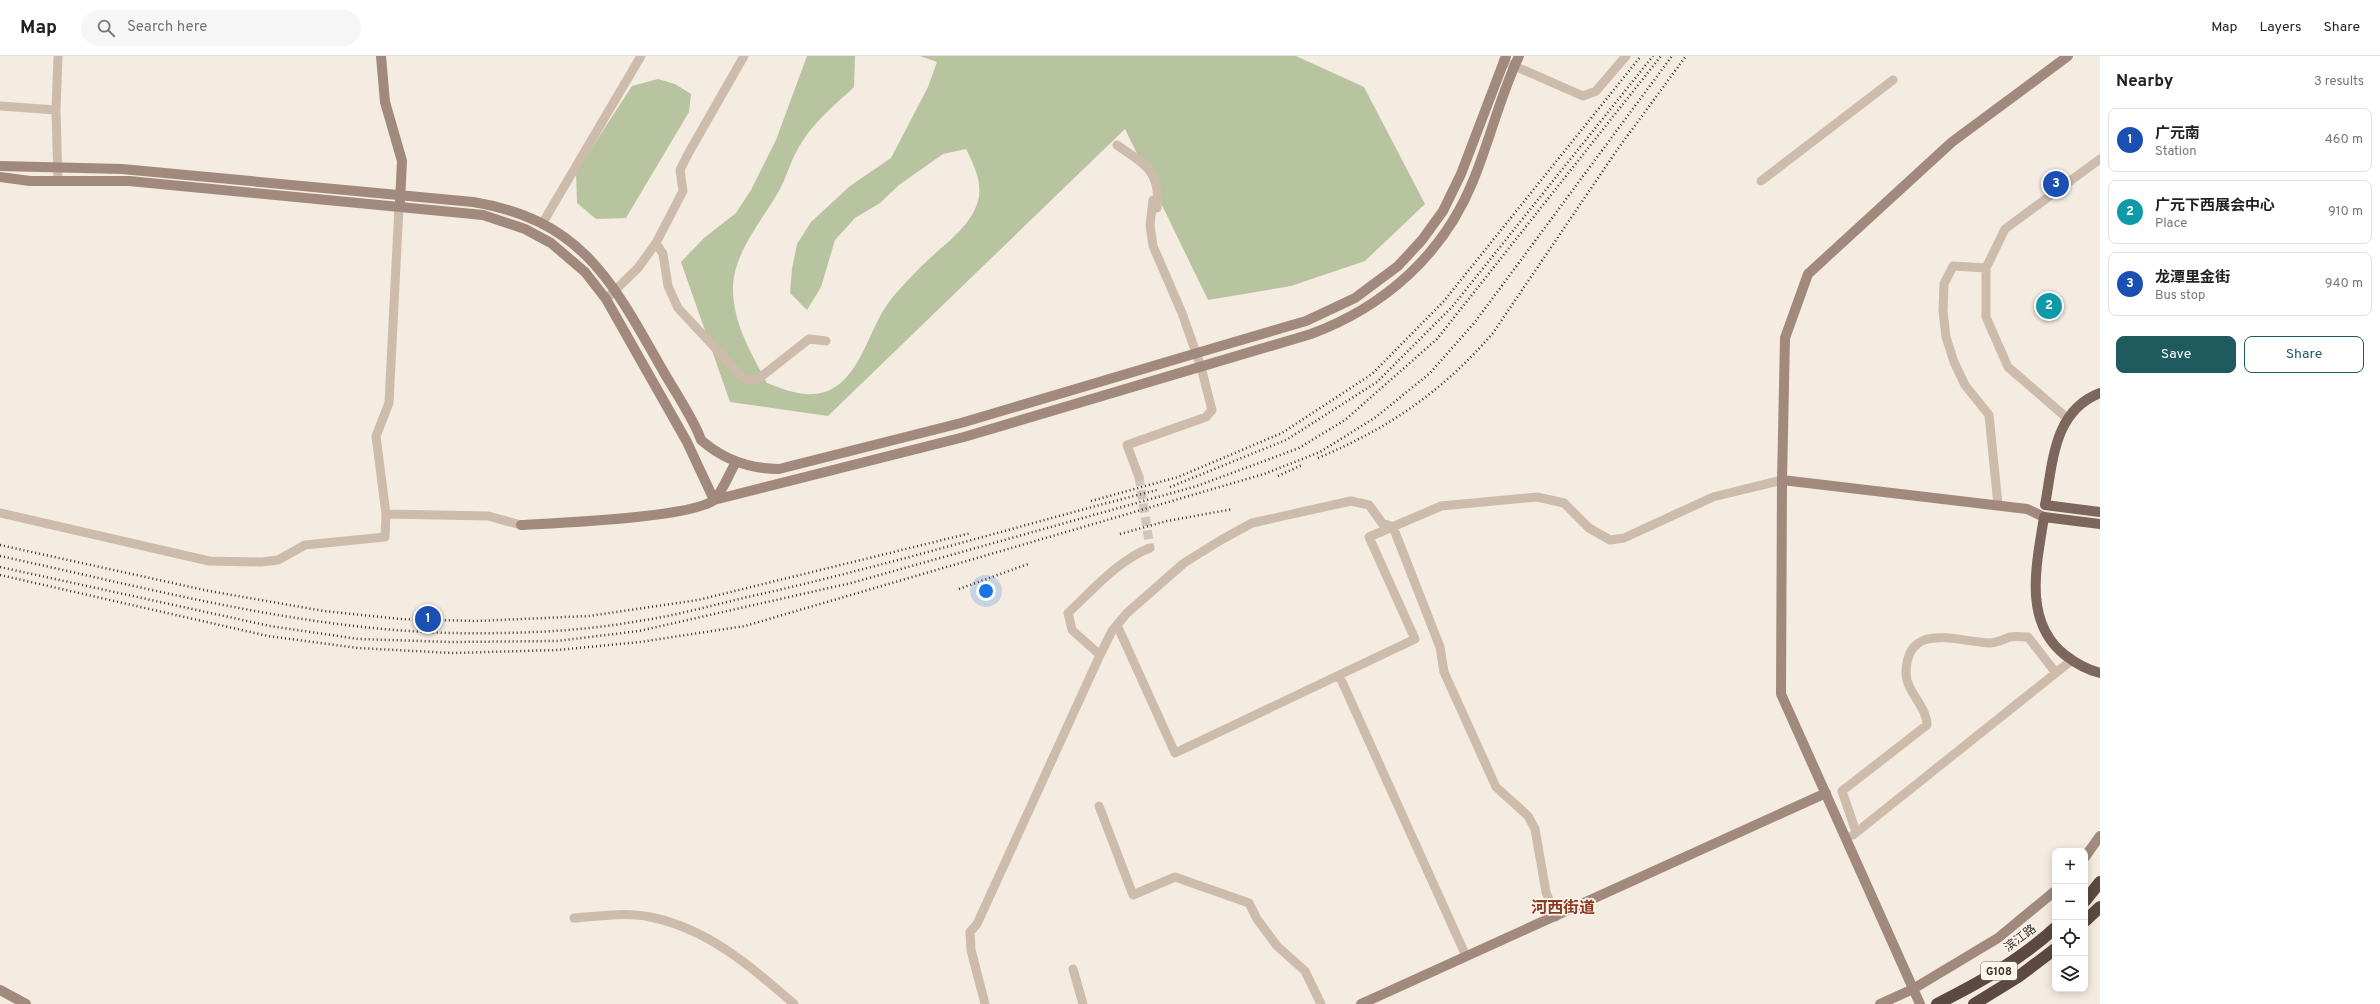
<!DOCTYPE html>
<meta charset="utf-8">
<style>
body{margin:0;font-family:Overpass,"Noto Sans SC",sans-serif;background:#f6f6f6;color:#222}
.controls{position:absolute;right:12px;bottom:12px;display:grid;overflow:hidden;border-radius:8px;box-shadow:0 2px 10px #0003}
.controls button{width:36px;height:36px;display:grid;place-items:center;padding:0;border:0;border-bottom:1px solid #e0e0e0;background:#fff;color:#222;font:20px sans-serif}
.you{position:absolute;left:986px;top:535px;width:14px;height:14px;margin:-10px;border:3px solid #fff;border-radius:50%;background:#1a73e8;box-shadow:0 0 0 6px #1a73e833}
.badge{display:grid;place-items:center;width:26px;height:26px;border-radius:50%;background:#1f5a5e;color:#fff;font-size:13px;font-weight:700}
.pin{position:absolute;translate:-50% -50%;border:2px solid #fff;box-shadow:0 1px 4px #0006}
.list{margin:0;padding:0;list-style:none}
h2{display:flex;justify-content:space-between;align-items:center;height:52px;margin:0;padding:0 16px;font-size:17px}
h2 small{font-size:13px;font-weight:400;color:#767676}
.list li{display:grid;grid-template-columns:26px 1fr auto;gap:12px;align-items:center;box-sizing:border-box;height:64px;margin:0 8px 8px;padding:0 8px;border:1px solid #e0e0e0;border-radius:8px}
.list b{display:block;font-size:15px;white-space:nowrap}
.list p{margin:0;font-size:13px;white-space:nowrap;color:#767676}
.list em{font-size:13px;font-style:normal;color:#767676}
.actions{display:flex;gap:8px;padding:12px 16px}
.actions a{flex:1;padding:9px 0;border:1px solid #1f5a5e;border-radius:8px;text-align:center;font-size:14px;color:#1f5a5e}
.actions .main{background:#1f5a5e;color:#fff}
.icon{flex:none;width:22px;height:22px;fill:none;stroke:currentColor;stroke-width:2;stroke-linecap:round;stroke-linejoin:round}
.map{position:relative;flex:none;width:2100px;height:948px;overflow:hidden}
header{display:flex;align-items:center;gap:24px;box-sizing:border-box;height:56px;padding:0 20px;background:#fff;border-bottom:1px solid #e0e0e0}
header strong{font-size:19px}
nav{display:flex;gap:22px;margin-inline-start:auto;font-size:14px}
.search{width:280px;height:36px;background:#f6f6f6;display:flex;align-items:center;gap:10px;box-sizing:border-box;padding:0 14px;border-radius:22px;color:#767676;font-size:15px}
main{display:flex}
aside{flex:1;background:#fff}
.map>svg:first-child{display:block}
.green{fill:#b8c4a0}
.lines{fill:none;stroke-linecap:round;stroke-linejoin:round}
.street-tunnel{stroke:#cfc6bd;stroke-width:9;stroke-dasharray:9 4.5;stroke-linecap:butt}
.street{stroke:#cdbbac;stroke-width:9}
.secondary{stroke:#a18a7d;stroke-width:10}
.primary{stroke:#7d675c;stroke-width:10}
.highway{stroke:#5c4a42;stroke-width:12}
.rail{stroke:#3b302b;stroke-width:2.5;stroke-dasharray:1 3;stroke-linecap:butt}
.labels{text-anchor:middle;stroke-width:3.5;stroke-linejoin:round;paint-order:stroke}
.shield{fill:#fbf5ee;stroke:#756b66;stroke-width:1}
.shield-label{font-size:11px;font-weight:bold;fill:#3b302b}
.street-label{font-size:12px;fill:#3b302b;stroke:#fbf5ee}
.district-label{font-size:16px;font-weight:bold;fill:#8c3b22;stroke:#fbf5ee}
</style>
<header>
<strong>Map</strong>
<div class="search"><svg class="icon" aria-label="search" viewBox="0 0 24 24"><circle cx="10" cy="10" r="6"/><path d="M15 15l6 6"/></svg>Search here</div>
<nav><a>Map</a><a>Layers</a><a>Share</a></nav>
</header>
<main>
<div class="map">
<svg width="2100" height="948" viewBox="0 0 2100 948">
<rect width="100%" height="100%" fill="#f4ebe1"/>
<!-- green -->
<path class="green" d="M807,0H855L854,31C836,48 815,65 802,86C792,100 788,118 780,133C764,162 734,196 733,230C732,266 751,296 767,327C790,336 815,346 838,329C864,310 871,267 892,242C903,229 915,216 928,204C946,187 971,170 978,145C983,127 974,109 966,93L943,98L899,129L880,147L855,162L835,184L821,231L807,254L790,237L792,213L797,188L811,166L850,130L891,102L928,31L937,6L920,0H1296L1364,31L1425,148L1365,205L1291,230L1208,244L1125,73L828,360L730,346L681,206L704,182L736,157L751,134L776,84Z
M658,23L675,28L691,38L689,56L626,162L596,163L577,147L576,116L632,30Z"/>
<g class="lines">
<!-- street-tunnel -->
<path class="street-tunnel" d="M1139,421L1150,492"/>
<!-- street -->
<path class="street" d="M1503,5L1583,40L1596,35L1626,0
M0,50L56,54
M1117,89C1145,109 1161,115 1157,152
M58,125L56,54L58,0
M1761,125L1893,24
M542,168L641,0
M656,187L663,198L668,230L678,252L744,323L757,324L809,283L826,285
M1986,212L1953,210L1944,228L1943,255L1946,281L1954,306L1965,329L1989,359L1998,449
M606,243L638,212L656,187L683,135L680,114L688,98L744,0
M2067,362L2008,311L1986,261V212L2005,173L2100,103
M1139,421L1127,389L1206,361L1212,354L1201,311L1182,257L1153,190L1150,169L1153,144
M0,457L209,505L261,506L278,504L305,489L385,481L386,458L376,380L389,347L399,150
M386,458L488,460L521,469
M1393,471L1440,591L1444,616L1496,731L1528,760L1535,773L1546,836L1556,861
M1117,569L1175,697L1415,583L1369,481L1441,450L1537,441L1564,447L1589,472L1610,484L1624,482L1713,441L1782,424
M1100,599L1072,574L1068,557C1093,534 1118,504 1150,492
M1339,619L1466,900
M1099,750L1133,839L1175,821L1249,847L1257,863L1277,890L1305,915L1321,948
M1856,776L1842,735L1927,669C1927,650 1906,636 1906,617C1907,564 1957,586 1990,587C1996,587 2004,583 2010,581C2016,580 2022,581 2028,581L2056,617
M1853,779L2072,604
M574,862C598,860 626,856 650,861C707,872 752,911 794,948
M1073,913L1083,948
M985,948L971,894L970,876L977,868L1100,599L1112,575L1127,557L1184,507L1221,484L1252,467L1351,445L1369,449L1382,467L1393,471"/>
<!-- secondary -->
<path class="secondary" d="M381,0L385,46L402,105L400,146
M0,110L122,113L473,146C582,164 612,225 662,313C673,333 694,363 701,384C724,404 749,413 779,413L961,367L1197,297L1306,265L1355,242L1398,210L1422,184L1443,155L1461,118L1506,0
M0,121L30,125H129L483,159L525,173L551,187L585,216L606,243L687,386L714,444L964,381L1311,278C1384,251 1443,199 1473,125C1490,84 1500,40 1519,0
M1782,424L1785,282L1808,218L1952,86L2068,0
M521,469C554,467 695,462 715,443C722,436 730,416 736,406
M2085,801L2100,780
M0,934L26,948
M1361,948L1826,737
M1880,948L1913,933L1998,882L2055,835
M1920,948L1781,638L1782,424L2027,453L2044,461"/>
<!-- primary -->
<path class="primary" d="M2100,337C2053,355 2053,407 2045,449L2100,456
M2100,468L2044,461C2037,507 2022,565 2065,599C2074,606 2088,614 2100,617"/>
<!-- highway -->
<path class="highway" d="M2085,845L2100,826
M2085,865L2100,851
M1937,948C1979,927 2020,904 2055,872
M1974,948L2018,921L2055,893"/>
<!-- rail -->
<path class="rail" d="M1318,402C1389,372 1442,336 1493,277L1617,94L1686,0
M1278,420L1302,409
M1170,431L1286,384L1377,326L1452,251L1653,0
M1091,445L1178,421L1282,377L1372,318L1444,245L1641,0
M1120,478L1167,465L1233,453
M0,489L209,535L324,555L400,563L477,565L589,560L698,544L971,477
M0,500C148,532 298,573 450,577C512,578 578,576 639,565C680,559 720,547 761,538C894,508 1024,468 1157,434
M0,511L270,570L358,583L452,586L557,585L639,575L851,527L1197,430L1299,392L1345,364L1437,283L1661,0
M0,519L268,580L358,592L452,597L558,594L640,586L745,570L1264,418L1320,396L1376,361L1430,317L1475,266L1672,0
M959,533L1028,508"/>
</g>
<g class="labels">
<!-- shield labels -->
<rect class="shield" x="1981" y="906" width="36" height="18" rx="3"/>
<g class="shield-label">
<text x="1999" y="919">G108</text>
</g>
<!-- street labels -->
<g class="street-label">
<text transform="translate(2020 882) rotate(-37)" y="4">滨江路</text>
</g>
<!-- district labels -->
<g class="district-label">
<text x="1563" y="857">河西街道</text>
</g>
</g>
</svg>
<div class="controls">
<button>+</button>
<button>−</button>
<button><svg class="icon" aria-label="locate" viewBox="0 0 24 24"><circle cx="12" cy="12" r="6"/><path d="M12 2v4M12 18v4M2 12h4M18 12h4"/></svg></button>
<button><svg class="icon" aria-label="layers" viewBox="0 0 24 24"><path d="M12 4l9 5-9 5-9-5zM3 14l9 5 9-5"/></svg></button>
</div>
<div class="you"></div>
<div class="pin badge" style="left:428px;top:563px;background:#1a4fb4">1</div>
<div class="pin badge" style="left:2049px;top:250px;background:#0f9aa8">2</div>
<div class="pin badge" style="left:2056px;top:128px;background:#1a4fb4">3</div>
</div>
<aside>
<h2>Nearby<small>3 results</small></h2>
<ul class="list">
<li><span class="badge" style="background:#1a4fb4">1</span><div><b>广元南</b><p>Station</p></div><em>460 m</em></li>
<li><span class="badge" style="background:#0f9aa8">2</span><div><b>广元下西展会中心</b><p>Place</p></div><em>910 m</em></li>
<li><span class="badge" style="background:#1a4fb4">3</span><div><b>龙潭里金街</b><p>Bus stop</p></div><em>940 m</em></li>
</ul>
<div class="actions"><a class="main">Save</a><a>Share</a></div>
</aside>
</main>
